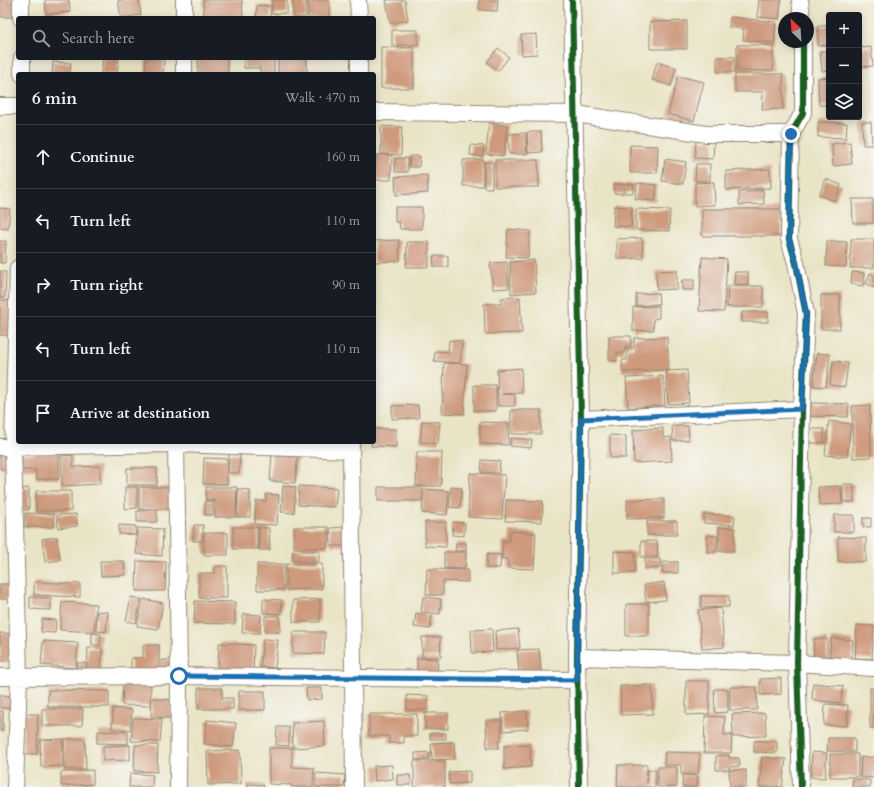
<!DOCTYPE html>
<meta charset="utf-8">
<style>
body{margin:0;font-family:Cardo,serif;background:#242831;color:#f1f3f6}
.controls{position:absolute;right:12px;top:12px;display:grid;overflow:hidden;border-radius:4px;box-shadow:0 2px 10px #0003}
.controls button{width:36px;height:36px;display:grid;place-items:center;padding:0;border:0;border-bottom:1px solid #363941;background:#171b24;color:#f1f3f6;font:20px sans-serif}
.compass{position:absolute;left:778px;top:12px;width:36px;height:36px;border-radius:50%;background:#171b24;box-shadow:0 2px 10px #0003;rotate:335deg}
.stop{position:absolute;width:12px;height:12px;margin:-9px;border:3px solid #1f6fb2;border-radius:50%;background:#fff}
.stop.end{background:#1f6fb2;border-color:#fff;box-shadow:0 1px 4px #0008}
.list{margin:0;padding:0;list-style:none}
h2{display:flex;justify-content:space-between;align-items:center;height:52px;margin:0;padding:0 16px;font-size:17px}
h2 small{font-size:13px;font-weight:400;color:#9ea1a6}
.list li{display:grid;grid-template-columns:26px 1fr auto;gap:12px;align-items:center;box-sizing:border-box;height:64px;padding:0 16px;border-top:1px solid #363941}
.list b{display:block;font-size:15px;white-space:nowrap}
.list em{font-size:13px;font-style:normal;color:#9ea1a6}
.icon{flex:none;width:22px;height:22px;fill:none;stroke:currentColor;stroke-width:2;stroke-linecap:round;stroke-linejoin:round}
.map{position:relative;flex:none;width:874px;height:787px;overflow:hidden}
.search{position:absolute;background:#171b24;box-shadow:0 2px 10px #0003;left:16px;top:16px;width:360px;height:44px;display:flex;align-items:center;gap:10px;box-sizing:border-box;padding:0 14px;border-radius:4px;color:#9ea1a6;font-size:15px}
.panel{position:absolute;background:#171b24;box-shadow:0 2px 10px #0003;left:16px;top:72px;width:360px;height:372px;border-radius:4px}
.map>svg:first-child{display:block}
.building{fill:#ce997c}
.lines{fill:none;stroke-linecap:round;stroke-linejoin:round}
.minor-casing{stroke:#928772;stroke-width:18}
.minor{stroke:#fff;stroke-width:16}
.cycleway-casing{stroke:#f6f6f2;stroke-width:8}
.cycleway{stroke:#1b5e20;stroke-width:6}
.route{stroke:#1f6fb2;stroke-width:5}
</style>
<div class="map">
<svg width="874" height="787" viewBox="0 0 874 787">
<rect width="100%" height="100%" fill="#f6f6f2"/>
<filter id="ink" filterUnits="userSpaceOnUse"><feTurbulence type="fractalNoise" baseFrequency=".025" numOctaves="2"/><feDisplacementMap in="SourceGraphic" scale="8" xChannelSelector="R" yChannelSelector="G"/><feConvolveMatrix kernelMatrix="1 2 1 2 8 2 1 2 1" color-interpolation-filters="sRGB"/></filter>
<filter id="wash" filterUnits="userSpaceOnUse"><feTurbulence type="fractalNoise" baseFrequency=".012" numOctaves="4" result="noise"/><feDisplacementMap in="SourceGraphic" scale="16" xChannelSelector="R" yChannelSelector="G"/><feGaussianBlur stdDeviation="0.9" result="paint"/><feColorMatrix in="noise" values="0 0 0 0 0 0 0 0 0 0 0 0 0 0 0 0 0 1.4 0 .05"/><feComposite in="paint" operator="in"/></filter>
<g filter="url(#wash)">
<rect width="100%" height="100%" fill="#eae4c6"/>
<g id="blocks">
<!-- building -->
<path class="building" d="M0,0H17V17H0Z
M45,0H69L70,12L46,14Z
M118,0H139L141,15L121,18Z
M203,0H242L243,16L204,18Z
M272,0H287V13L272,14Z
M293,0H306V17L293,18Z
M308,0H329V18H308Z
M386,0H405L408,20L390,23Z
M479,0H498L497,11L479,10Z
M759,0H781L779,19L757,17Z
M257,5L271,6L270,18H256Z
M730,17L776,22L774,43L743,40L744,29L729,27Z
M687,21V49H650V22Z
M818,26H829V45L818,46Z
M392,30H418V45H392Z
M536,34L537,54L522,55L521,35Z
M737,45H773V71H737Z
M381,47L414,48V88H381Z
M871,47L873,66L859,67V48Z
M498,48L509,57L498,71L487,62Z
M820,51H829V70L822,71Z
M717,57H735V72H717Z
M103,58H119L117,74H101Z
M146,58H164L163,74H145Z
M198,58H227L228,74H198Z
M244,58H274V74H260V68H244Z
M278,59H307V74H278Z
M53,62L71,63L70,74H52Z
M657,62L676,68L671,86L652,80Z
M735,74H783V109L762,110L763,92H735Z
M678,76L704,82L694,121L668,114Z
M829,77V105H819L818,78Z
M818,122L847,123L846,138L818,137Z
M862,122H871L872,145H863Z
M489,123L507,125L504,156L486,154Z
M381,126L402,127L401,155L381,154Z
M527,132H541L542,152L528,153Z
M526,133L527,154H509L508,134Z
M696,140L714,141L713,159L695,158Z
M850,142L852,164L833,166L832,144Z
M471,145L484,146L483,157L470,155Z
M630,145L658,146L657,173H630Z
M376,155H392L391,180H375Z
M410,156H420L419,167H409Z
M395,158H408V172H395Z
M483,159V186H463V160Z
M665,159L686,162L683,184L662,181Z
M495,160H538L539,187H495Z
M484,162H493L492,188H484Z
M696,164H710V181H695Z
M770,169L771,188L726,190V171Z
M427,175L428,193L396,195L395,177Z
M826,179L841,185L835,201L819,195Z
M714,182L715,205L695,206V183Z
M637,183L657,185L655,201L635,199Z
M614,184H623V194L614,193Z
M624,184H634L633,193H625Z
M763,190L764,204L739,205V192Z
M852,199H873V223H853Z
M614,206L632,207L631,227L613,226Z
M395,207H422V229H400L399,222H395Z
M0,208L10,209L8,229L0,228Z
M636,209L670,210L669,231L636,230Z
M702,209H781V236H702Z
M508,229L530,231L528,258L506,257Z
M642,238L643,258L617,259V239Z
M851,239H874V268H850Z
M399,240L400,261L374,262V241Z
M0,241H6L5,263H0Z
M827,241L847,242L846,267L826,266Z
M407,242H429V267H406Z
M433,256H448V267H434Z
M702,257L727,259L724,312L699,311Z
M534,260L536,292L511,294L510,262Z
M507,262L509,288L493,289L490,263Z
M677,270V289L657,290L656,271Z
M0,271L6,272L5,298H0Z
M735,272H748V285L734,284Z
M852,272L864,273L863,286L851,284Z
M870,273L874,275V288L866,284Z
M682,280H694V290H682Z
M728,286H763V307H727Z
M658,293L659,304L636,306V294Z
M821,295H840V329H821Z
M520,297L522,333L485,334L484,304H502L501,298Z
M0,300L15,301L13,336L0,335Z
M659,306V318L653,319L654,330L633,331V307Z
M742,312H768V322H742Z
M609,336H631V346H625L624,353H617V361L609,360Z
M667,337L669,370L622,372V360H627V348H634V338Z
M449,340L462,341L460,363L434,361L435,351L448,352Z
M817,353L830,354L826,387L813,386Z
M833,361L848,363L845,387L830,385Z
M444,363L467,364L464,414L442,413Z
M521,368L522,393L502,394L515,395V406H498L497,370Z
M687,370L689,403L668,404L666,371Z
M663,376L665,405L628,408L626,378Z
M474,385H496V411H474Z
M811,403L849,404L848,417L810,416Z
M418,405L419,418L392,419V406Z
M870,405L871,457L853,458L852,406Z
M511,410H541V434H511Z
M422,421L440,422L438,444L420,442Z
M829,421L851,424L847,457L825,455Z
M480,422L509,423L508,445L480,444Z
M672,426H688L689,440L673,441Z
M663,428V438L671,437L672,461L634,463L633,430Z
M374,429H396V447L371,446V442H374Z
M810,429H824V443H810Z
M610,435L626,436V458H610Z
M511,438L532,440L531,448L510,446Z
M0,451H10V469H0Z
M272,452L298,454L295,483L270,481Z
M417,452H442L441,486H416Z
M59,453V479H36V470H22V454Z
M229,454L240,455L239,473H228Z
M73,455V467L100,466V484L62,486L61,456Z
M204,458L227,459V484H203Z
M482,460L500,461L499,473L481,472Z
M127,468H157V485H127Z
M470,473L505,475L502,519L468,517Z
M843,484H854V502H843Z
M283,486L296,487L294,513L281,512Z
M299,486L337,488L335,507L298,505Z
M841,486L842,504L819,505L818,487Z
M125,487H137V508L125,509Z
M139,487H170V509H139Z
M206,487H237L236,517H215V500H206Z
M378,487H422V501H378Z
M451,487L462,488L460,508L449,507Z
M29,488V510H20V489Z
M238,489L250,490V517H237Z
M424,489L449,491L447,515L422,513Z
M36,491H71V511H36Z
M266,494L279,495L277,525L255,524L256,501H266Z
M664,499V518L627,519V500Z
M506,500L543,501L542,522L505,521Z
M205,501H213V515H205Z
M157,510V522H137V511Z
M25,513L54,514V527H25Z
M76,514L77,526L58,528L57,515Z
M704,514L735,516L734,525L704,523Z
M834,515H854V532H834Z
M863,518H871V527H863Z
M647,521H677V535H647Z
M425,522H446V547L425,546Z
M453,522L465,523L464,536L452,535Z
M119,525L136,526V535L119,534Z
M194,525H203V541H193Z
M233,527H258V549H233Z
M294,527H328V548H294Z
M345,527L346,546H331L330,528Z
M719,527L735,528L734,551H718Z
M137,528L163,529L162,556L136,554Z
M259,528H269L270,550H259Z
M510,531L536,533L534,569L508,568V559H502L503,541H509Z
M204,533H228V555H204Z
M707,535L717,536L716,552H707Z
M57,537L60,560L45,562L42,539Z
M838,537L866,538V562L838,561Z
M641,541H657L658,557H641Z
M456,543H466V551H455Z
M293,551H319V562L292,561Z
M614,551L635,552V573H614Z
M444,552H466L465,569L444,568Z
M487,554L501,555L500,568H486Z
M645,559H660V568L645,569Z
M100,561H124L125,575L101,576Z
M137,561L166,562L165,591H136Z
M662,562H678V573H662Z
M257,564H284V590H257Z
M286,564H322V589L286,590Z
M215,566H227V598H199V573H215Z
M427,569L468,570V582L443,581V595H426Z
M34,582L80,584V597L34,595Z
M664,582L666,600L646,602L644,585Z
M0,584H9V599H0Z
M701,596H729V607L701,608Z
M30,597L51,598V610L30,609Z
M131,597L141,599L136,623L126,621Z
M423,597L441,599L440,614L421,612Z
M143,599L163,603L158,629L137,626Z
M263,599L282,600L281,614L263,613Z
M320,599V622H293V600Z
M195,601L235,602V624L194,623Z
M62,602L96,604L94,632L60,630Z
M626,604H649V636H626Z
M721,608L724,647L702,649L698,610Z
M97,611L108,612L106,632L96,631Z
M416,613L432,616L430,629L414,627Z
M243,614L261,615L260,633H242Z
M265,616H280V632H265Z
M42,619L56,620L55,633L41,632Z
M857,625L874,626L872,659L855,658Z
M492,629L493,652L472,653L471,630Z
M518,629L520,648L496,650L495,631Z
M293,632H325L324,654L293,653Z
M0,633L12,634L10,661H0Z
M92,633L101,634L100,646L92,645Z
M422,637H440L441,657H422Z
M831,638L853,640L851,665L829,663Z
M263,639L278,640L275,668L260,667Z
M814,639H827V664H813Z
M43,641L78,643L76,668L41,665Z
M219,643L254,645L253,673L218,672Z
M143,645H159V672L131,671V658H143Z
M88,648H102L101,670H87Z
M539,649L541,671L519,673L517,650Z
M417,658L438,659L437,674H417Z
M161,660H173V673H161Z
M77,663H86V669H77Z
M781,678V694L760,695V679Z
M686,681H709V714L686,715Z
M123,682L151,683L150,706L122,705Z
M813,683L843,686L841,703L812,700Z
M652,685L653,714L621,715L620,686Z
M730,687H757V710H730Z
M198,688H222V698H233V709H198Z
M306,688H322V699L307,700Z
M870,688H874V728H870Z
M714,689H728V712L715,713Z
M48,690L109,691V707H48Z
M239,691H265V710H239Z
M0,695L10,696L9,708H0Z
M407,695L428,696V710H407Z
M152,698L171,700L170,718L151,717Z
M825,704L848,705L847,726L824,725Z
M113,708L132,710L130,730L112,729Z
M42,709H83L82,726H42Z
M0,711H3V731H0Z
M527,711L528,729L503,731L502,713Z
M425,713H448V729H425Z
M765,713L766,736L733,737L732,714Z
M23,714H38L37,754H23Z
M369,714H417V736H404V743H389V736H369Z
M705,716L725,717L724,735H732L731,753H704Z
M133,718L162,719L160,742L131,741Z
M207,720L236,723L233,747L204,744Z
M486,720H501V741H498L499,748H487Z
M324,721L325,746L293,748L292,723Z
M277,727H289V746L276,745Z
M98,731L128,732V744L97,743Z
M430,733H446V739H430Z
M828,738H855V752L827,751Z
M63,739V766L41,767L40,740Z
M64,739H85L86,769H64Z
M754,741H777V753L754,752Z
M454,742L455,759L432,760L431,743Z
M130,745V760L103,761V746Z
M135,745H158L157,772L134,771Z
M530,745L531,767L504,769V746Z
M269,748H292V767L314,768L313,787H291L292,785L269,784Z
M240,750L241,784L208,785L207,751Z
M429,752V759L415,760V753Z
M665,752L700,753L698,774H681V765H664Z
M812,752L827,753L825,778L811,777Z
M830,754H858V777H830Z
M729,755V758H739L740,766L729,767V770H716V756Z
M762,757L786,759L782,787H759Z
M861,757H874V778L860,777Z
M414,761H445V787H414Z
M392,765L393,779L375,781L374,766Z
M618,765H647V783L648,770H656L655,787H617Z
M658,767H677V787H657Z
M93,770V784L61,786V772Z
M729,770H746V787H730Z
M470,771V783L449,784V772Z
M130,773L153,775L152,787H129Z
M316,773L345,775L344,787H315Z
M397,775H410L411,785H397Z
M683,775L698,776L697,787H682Z
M853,779L870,780V787H852Z
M247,784L264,785V787H247Z"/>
</g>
</g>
<g filter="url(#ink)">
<use href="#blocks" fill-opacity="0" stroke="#928772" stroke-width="1"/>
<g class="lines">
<!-- minor casing -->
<g class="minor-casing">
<path id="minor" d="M21,0V18
M184,0V18
M358,0L359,18
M572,0L581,419L577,657L579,787
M800,0L802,18
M22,58V74
M184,58V74
M359,58V74
M0,106H18
M374,112L576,114L706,134H791
M581,419L802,409
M176,442L179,676L178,787
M351,442L354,787
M0,447L176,444L351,450
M577,657L797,663L874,668
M0,677L179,676L577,680
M15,787L19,677L13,447L18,268
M801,787L797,663L802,409L806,314L796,263L789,239L791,134L803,113V42"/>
</g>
<!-- minor -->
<use href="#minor" class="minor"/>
<!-- cycleway casing -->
<g class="cycleway-casing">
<path id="cycleway" d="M572,0L581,419L577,657L579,787
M801,787L797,663L802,409L806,314L796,263L789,239L791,134L803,113V42"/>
</g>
<!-- cycleway -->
<use href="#cycleway" class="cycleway"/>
</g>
</g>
<g class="lines" filter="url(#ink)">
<!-- route -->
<path class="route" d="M179,676L577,680L581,419L802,409L806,314L796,262L789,239L791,134"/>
</g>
</svg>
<div class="controls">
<button>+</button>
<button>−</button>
<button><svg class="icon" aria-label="layers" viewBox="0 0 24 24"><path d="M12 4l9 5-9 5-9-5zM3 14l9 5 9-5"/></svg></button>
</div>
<svg class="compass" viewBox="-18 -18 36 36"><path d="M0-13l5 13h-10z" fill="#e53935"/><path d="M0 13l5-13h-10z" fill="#9ea1a6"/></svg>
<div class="stop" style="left:179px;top:676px"></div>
<div class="stop end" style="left:791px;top:134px"></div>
<div class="search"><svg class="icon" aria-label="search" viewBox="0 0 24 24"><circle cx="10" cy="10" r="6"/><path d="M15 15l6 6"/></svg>Search here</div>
<section class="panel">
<h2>6 min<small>Walk · 470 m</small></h2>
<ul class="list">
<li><svg class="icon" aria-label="ahead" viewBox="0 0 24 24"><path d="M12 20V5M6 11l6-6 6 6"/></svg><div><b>Continue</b></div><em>160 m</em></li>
<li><svg class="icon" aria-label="left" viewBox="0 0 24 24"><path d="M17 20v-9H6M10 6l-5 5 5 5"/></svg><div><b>Turn left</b></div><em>110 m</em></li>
<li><svg class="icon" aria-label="right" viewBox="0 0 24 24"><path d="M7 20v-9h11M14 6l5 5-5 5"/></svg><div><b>Turn right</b></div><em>90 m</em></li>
<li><svg class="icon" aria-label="left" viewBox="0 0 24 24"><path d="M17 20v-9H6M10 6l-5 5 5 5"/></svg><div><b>Turn left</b></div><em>110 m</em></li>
<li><svg class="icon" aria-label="arrive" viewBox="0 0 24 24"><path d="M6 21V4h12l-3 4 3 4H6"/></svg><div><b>Arrive at destination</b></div></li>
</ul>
</section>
</div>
